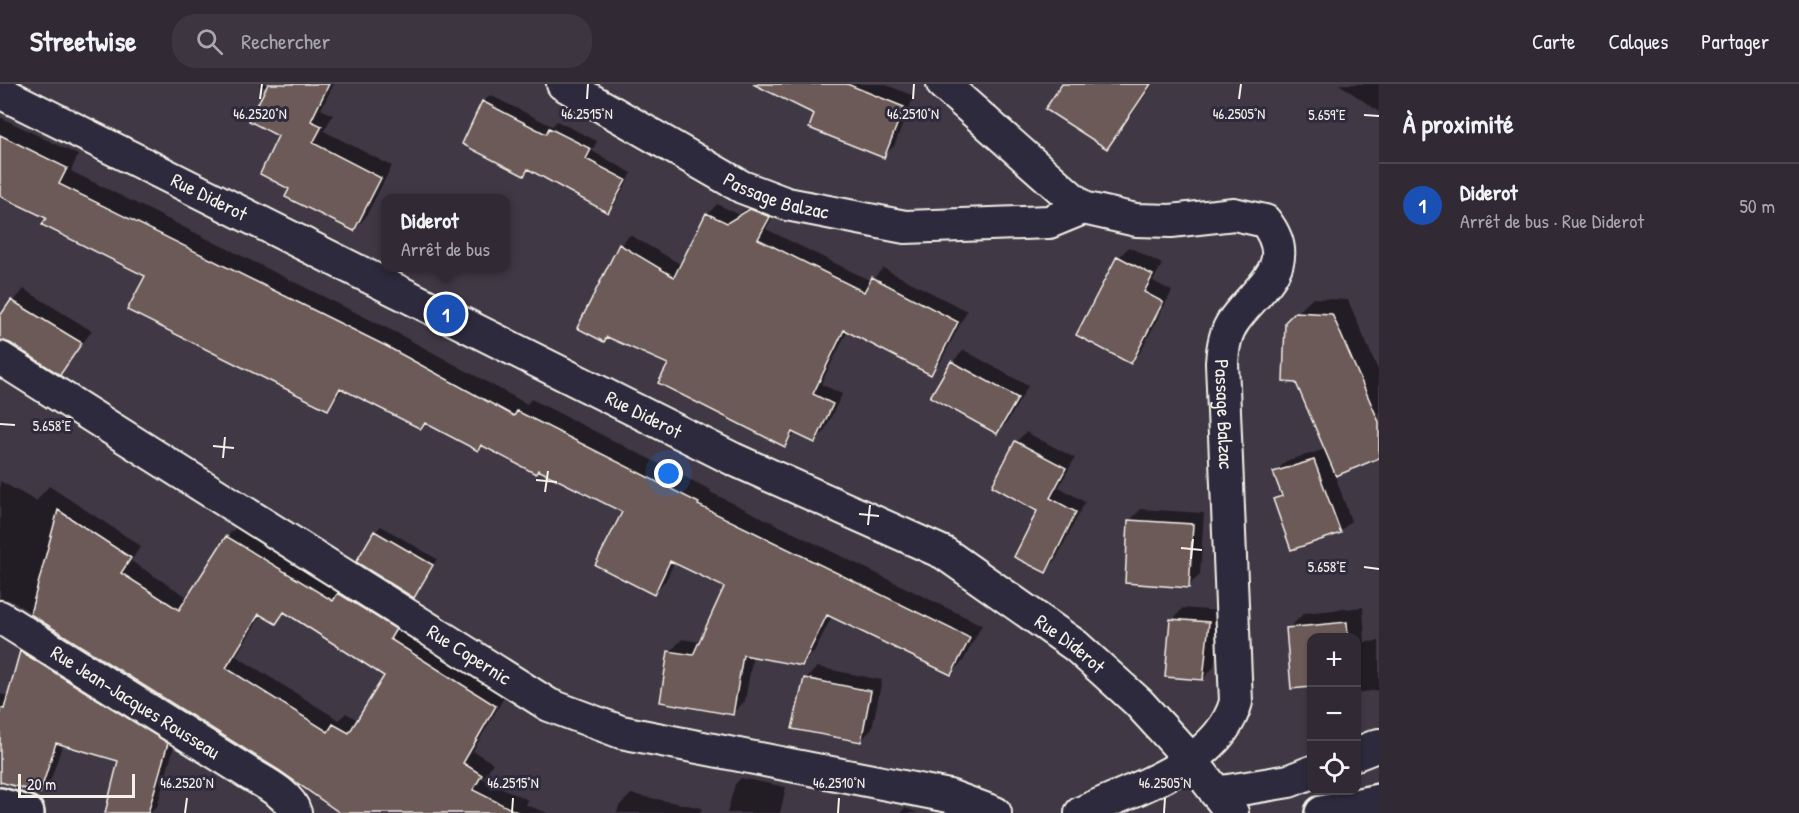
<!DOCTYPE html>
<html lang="fr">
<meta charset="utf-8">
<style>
body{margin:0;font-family:"Patrick Hand",sans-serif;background:#3d3640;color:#f1f3f6}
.controls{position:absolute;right:18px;bottom:18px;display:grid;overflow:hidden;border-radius:12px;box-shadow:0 2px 4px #0004}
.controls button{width:54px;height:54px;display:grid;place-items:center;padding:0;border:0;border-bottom:2px solid #4c464f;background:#312a34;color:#f1f3f6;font:30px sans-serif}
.scale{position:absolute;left:18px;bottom:15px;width:117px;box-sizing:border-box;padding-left:6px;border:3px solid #f4f1e8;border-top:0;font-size:16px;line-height:21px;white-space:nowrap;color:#f4f1e8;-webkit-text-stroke:4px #2f2a3d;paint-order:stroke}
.you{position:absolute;left:669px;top:390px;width:21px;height:21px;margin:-15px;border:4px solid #fff;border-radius:50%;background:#1a73e8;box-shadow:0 0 0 9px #1a73e833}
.badge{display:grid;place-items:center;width:39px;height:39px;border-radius:50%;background:#ea580c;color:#fff;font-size:20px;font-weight:700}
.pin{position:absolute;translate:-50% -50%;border:3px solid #fff;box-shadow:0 2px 6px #0006}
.popup{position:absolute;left:381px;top:110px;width:129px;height:78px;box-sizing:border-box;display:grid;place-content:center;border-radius:12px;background:#312a34;filter:drop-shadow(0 2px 4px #0005);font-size:20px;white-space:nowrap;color:#a8a7ac}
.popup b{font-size:22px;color:#f1f3f6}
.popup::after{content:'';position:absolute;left:50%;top:100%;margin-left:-12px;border:12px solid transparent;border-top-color:#312a34}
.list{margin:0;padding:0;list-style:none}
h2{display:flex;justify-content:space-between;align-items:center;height:78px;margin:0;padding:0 24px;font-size:26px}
h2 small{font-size:20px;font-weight:400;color:#a8a7ac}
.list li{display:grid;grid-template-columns:39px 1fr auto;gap:18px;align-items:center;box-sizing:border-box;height:84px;padding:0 24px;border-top:2px solid #4c464f}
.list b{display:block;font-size:22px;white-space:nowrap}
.list p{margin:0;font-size:20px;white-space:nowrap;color:#a8a7ac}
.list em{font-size:20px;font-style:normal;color:#a8a7ac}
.icon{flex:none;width:33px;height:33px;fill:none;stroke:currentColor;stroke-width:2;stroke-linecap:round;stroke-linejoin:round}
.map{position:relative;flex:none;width:1379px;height:729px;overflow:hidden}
header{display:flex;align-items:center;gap:36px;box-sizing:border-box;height:84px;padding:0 30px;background:#312a34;border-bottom:2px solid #4c464f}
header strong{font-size:28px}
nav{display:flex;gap:33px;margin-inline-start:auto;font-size:21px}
.search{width:420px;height:54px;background:#3d3640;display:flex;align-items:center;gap:15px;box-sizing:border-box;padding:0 21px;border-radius:24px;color:#a8a7ac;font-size:22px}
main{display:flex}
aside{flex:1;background:#312a34}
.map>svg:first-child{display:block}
.shadow{fill:#0007;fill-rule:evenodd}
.building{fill:#6c5a59;stroke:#f4f1e8;stroke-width:1.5;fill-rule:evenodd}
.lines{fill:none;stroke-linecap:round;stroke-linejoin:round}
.street-casing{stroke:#f4f1e8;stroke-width:36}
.secondary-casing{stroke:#f4f1e8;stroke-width:38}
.street{stroke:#2f2a3d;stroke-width:32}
.secondary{stroke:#2f2a3d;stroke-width:33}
.ticks{fill:none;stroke:#f4f1e8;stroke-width:2}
.labels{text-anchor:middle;stroke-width:6;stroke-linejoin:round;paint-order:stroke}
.street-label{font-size:20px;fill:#f4f1e8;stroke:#2f2a3d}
.ticks-label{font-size:15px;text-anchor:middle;fill:#f4f1e8;stroke:#2f2a3d;stroke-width:6;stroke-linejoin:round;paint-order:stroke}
</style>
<header>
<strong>Streetwise</strong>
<div class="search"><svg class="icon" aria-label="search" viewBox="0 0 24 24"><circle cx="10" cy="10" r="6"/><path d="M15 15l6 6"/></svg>Rechercher</div>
<nav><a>Carte</a><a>Calques</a><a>Partager</a></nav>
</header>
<main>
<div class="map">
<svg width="1379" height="729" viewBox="0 0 1379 729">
<rect width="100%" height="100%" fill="#413845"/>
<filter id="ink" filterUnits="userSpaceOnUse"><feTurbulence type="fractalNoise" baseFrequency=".0167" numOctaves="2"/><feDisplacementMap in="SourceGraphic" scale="12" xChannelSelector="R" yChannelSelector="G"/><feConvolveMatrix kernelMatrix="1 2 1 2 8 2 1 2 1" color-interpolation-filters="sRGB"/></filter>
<g filter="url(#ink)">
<!-- shadow -->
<path class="shadow" d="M258,0H334L321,25L333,31L324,47L392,82L365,134L354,146L280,51L267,5Z
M765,0H884L914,12L894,62L883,72Z
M1064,0H1153L1118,51L1106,63Z
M1339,0H1379V28Z
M490,11L552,42L557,37L597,57L592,67L632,89L615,120L608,128L530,84L524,90L483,18Z
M0,33L78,71L71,87L399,250L527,320L531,315L711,406L710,408L982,541L963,577L950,590L832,532L814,568L801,581L753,571L745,617L732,630L670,568L682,555L700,558L726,502L675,477L666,496L654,509L624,427L539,385L536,388L483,360L478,365L426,338L421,343L344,304L328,324L147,192L48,134L0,111Z
M761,116L778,123L766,145L871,197L883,184L967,227L940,279L930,289L848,246L821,300L842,310L824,348L814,357L796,348L785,362L670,279L620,161L630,151L682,181L708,130L717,120L738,130Z
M1129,163L1162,180L1153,197L1172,207L1141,267L1131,278L1119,173Z
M24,205L92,247L60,289L0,234Z
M1312,214L1348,216L1379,288V372L1335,391L1351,437L1340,448L1275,416L1282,408L1275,389L1286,377L1326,365L1287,239Z
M964,266L1028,302L1008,337L997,348L932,313L952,278Z
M1026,348L1075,374L1059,403L1085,418L1055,477L1045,487L1039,426L1016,358Z
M0,397L36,417L49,402L141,462L131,477L189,514L227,453L238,441L506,610L473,667L493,679L483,695L528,716L526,721L548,729H343L302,703L280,685L10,516L0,514ZM286,528L386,591L358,636L346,629L339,636L236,572L262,530L276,538Z
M1141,425L1204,429L1200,491L1188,502L1130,436Z
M381,442L437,475L413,512L375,448Z
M1363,523L1365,558L1379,557V606L1356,609V554H1312V602L1292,604L1288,545L1304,529Z
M1183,524L1220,527L1214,583L1203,595L1172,536Z
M33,556L178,648L157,723L150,729H125L120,676L63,659L51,695L40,707L0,697V610L9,612L21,568Z
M817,583L882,596L872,645L860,657L806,595Z
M741,694L786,703L780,729H727L735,700Z
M631,710L702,724L700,729H617L619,722Z
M905,724L918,729H900Z"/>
<!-- building -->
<path class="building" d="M268,0H329L311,37L322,42L313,59L381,94L354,147L285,113L289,105L260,90L278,52L249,37Z
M753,0H847L904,23L884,74L809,44L814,30Z
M1062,0H1151L1107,65L1045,25Z
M482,17L546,50L549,44L591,65L586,75L626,96L608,129L528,85L524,92L462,60Z
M0,51L67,84L59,100L386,262L514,332L517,327L699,419L698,421L970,554L951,591L827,531L802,582L743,571L733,631L660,618L668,567L693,571L724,503L670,477L654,511L595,481L622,428L538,386L536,390L481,361L478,367L425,339L421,345L340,304L328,326L127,226L145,192L42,141L46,134L0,112Z
M750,125L770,133L758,155L864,208L872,193L958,238L931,291L844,246L813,310L833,320L815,359L792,348L785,363L658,299L668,280L607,253L604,258L577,244L619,160L674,193L706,129L727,139Z
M1117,172L1153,191L1144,208L1163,218L1131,280L1076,251Z
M11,216L82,259L60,291L10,259L0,256V232Z
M1295,228L1332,230L1379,338V374L1336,392L1296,299L1283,298L1285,238Z
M951,277L1018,314L997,350L930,313Z
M1015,357L1066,384L1050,414L1076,428L1046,489L1014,473L1037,427L992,402Z
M1314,376L1341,449L1291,466L1273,415L1282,412L1273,388Z
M58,426L131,474L121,489L179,526L226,452L333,517L338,509L396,545L390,555L496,622L463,679L482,691L473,706L519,729H340L280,687L30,530ZM284,528L384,592L349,649L333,640L328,648L226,584L259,530L276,540Z
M1128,436L1193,440L1189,504L1125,499Z
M374,447L433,481L414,514L356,478Z
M1170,535L1209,538L1203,596L1165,593Z
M1347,538L1348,554H1311V603L1291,605L1286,544Z
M20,567L168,659L148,729H105L118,677L56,659L40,709L0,698V624L4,625Z
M804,594L871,607L861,658L792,645Z"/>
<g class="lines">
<!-- street casing -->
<g class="street-casing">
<g id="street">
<path id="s1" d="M563,0L742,103L787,120L905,143L1049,138L1083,124"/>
<path id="s2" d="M943,0L1083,124L1136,136L1171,137L1234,130L1265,137C1299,181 1260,201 1235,235C1225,248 1223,263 1222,279L1236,618C1219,680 1135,704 1081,729"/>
<path id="s3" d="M0,8L733,375L944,469L1076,562L1138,618L1192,677L1232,729"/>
<path id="s4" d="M0,274L549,621L621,648L949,712L995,729"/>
<path id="s5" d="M0,533L250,690C265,699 290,711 295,729"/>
<path d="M1356,670L1379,661"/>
<path d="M1216,709L1289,697L1312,688"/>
</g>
</g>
<!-- secondary casing -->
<g class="secondary-casing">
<path id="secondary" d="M0,721L27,729
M1322,729L1379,717"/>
</g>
<!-- street -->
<use href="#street" class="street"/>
<!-- secondary -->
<use href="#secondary" class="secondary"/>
</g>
</g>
<!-- ticks -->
<path class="ticks" d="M260,15L262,0M587,15L588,0M913,15L914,0M1239,15L1241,0M1364,31L1379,32M0,340L15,341M213,362L234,364M223,374L225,353M536,396L557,398M545,408L548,387M859,430L879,432M868,441L870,421M1181,464L1202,466M1191,475L1193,455M1364,483L1379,485M185,729L187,714M512,729L513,714M838,729L839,714M1164,729L1165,714"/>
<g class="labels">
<!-- street labels -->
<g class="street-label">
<text dy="7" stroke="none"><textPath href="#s1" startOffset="242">Passage Balzac</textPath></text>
<text dy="7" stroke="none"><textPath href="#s3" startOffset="234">Rue Diderot</textPath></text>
<text dy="7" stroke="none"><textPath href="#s3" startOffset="720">Rue Diderot</textPath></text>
<text dy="7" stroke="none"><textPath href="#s2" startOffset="585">Passage Balzac</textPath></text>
<text dy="7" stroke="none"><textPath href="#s3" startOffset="1206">Rue Diderot</textPath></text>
<text dy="7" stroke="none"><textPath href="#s4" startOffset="555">Rue Copernic</textPath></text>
<text dy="7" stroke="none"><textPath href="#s5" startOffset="160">Rue Jean-Jacques Rousseau</textPath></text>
</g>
</g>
<g class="ticks-label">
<text x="260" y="35">46.2520°N</text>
<text x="587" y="35">46.2515°N</text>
<text x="913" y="35">46.2510°N</text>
<text x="1239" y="35">46.2505°N</text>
<text x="1327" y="36">5.659°E</text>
<text x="52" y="347">5.658°E</text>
<text x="1327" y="488">5.658°E</text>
<text x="187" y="704">46.2520°N</text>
<text x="513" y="704">46.2515°N</text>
<text x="839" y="704">46.2510°N</text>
<text x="1165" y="704">46.2505°N</text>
</g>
</svg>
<div class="controls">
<button>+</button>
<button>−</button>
<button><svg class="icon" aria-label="locate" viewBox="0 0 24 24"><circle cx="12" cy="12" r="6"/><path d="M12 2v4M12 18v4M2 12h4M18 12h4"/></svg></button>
</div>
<div class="scale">20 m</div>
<div class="you"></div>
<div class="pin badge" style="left:446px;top:230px;background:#1a4fb4">1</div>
<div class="popup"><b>Diderot</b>Arrêt de bus</div>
</div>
<aside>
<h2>À proximité<small></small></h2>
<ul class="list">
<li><span class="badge" style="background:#1a4fb4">1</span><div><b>Diderot</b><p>Arrêt de bus · Rue Diderot</p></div><em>50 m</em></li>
</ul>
</aside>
</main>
